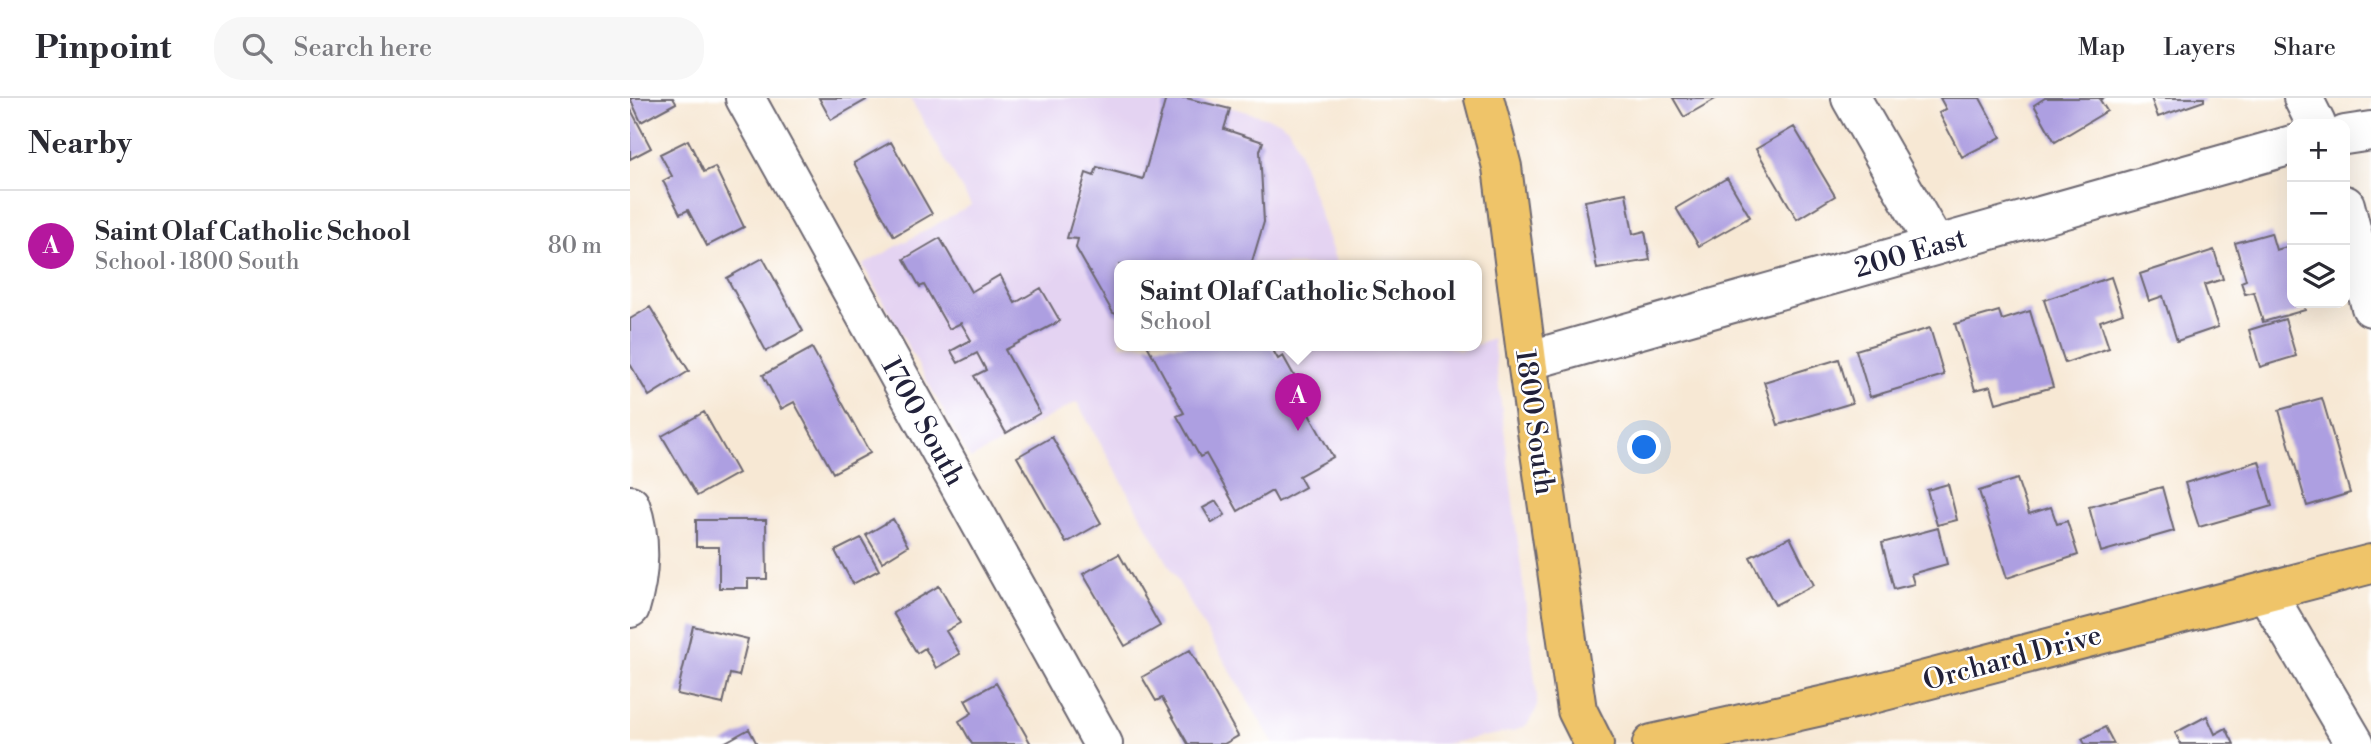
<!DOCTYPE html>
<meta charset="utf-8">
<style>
body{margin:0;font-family:"Libre Bodoni",serif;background:#f7f7f7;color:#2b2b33}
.controls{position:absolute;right:21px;top:21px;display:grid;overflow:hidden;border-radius:14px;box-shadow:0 7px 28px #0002}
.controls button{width:63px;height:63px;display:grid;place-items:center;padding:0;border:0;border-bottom:2px solid #e1e1e2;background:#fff;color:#2b2b33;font:35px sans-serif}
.you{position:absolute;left:1015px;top:350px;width:24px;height:24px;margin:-18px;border:5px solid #fff;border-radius:50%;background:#1a73e8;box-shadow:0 0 0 10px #1a73e833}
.badge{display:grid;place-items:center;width:46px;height:46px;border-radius:50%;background:#b5179e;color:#fff;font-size:23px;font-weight:700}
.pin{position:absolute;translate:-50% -58px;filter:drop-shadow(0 2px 4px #0008)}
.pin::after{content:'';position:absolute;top:37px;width:24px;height:21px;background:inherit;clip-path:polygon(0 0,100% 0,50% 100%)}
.popup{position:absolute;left:484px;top:162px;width:368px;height:91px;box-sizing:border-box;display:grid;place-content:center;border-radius:14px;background:#fff;filter:drop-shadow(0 2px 5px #0005);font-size:23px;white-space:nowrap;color:#7c7c81}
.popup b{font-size:26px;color:#2b2b33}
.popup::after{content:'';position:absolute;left:50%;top:100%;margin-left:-14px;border:14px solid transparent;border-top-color:#fff}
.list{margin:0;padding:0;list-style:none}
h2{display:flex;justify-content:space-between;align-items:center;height:91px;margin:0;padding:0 28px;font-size:30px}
h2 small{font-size:23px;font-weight:400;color:#7c7c81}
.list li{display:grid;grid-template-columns:46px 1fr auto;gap:21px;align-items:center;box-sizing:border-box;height:112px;padding:0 28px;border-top:2px solid #e1e1e2}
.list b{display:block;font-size:26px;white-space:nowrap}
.list p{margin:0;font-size:23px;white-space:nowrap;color:#7c7c81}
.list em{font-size:23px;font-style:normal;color:#7c7c81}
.icon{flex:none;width:38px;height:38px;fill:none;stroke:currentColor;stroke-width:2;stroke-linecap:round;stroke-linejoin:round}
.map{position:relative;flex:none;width:1741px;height:646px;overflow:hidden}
header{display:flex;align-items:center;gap:42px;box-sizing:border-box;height:98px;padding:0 35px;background:#fff;border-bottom:2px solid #e1e1e2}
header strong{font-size:33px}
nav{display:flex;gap:38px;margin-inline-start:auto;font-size:24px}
.search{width:490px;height:63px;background:#f7f7f7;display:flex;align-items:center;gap:18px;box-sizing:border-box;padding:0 24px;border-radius:28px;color:#7c7c81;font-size:26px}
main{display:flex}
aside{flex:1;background:#fff}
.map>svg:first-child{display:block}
.built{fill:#e4d3f2}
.building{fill:#ad9fe1}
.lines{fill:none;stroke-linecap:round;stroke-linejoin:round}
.minor-casing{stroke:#6d6771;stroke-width:42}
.major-casing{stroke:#6d6771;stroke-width:42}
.minor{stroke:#fff;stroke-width:38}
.major{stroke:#efc469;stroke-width:38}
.labels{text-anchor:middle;stroke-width:5;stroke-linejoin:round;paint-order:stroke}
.street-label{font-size:28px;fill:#22223b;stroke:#fff}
</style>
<header>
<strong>Pinpoint</strong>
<div class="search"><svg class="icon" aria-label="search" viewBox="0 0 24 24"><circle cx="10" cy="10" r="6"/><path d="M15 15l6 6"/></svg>Search here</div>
<nav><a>Map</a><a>Layers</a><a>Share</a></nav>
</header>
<main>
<aside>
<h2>Nearby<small></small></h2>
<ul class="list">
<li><span class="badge">A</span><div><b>Saint Olaf Catholic School</b><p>School · 1800 South</p></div><em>80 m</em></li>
</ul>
</aside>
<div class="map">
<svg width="1741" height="646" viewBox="0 0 1741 646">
<rect width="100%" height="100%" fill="#fff"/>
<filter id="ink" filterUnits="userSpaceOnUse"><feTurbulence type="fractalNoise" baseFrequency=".0143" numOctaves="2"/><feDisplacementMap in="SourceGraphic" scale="14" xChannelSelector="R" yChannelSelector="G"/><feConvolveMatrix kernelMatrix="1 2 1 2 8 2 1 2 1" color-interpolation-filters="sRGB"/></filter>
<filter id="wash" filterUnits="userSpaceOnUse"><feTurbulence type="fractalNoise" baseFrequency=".00686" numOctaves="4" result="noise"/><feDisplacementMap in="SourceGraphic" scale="28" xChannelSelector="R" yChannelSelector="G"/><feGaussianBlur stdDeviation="1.57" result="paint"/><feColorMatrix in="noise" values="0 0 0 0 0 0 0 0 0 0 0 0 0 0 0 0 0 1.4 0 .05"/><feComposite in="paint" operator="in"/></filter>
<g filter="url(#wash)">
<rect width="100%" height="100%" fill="#f7e8d4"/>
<!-- built -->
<path class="built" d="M280,0H567L649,23L658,30L665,42L707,167H490V247H812L830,253L863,241L907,599V610L897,627L884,633L814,646H644L567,517L447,304L340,361L233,167L341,107Z"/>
<g id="blocks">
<!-- building -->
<path class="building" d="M0,0H43L46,5L11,24Z
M189,0H235L236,2L201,22Z
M536,0H556L600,11L594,31L633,44L630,53L634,124L621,167H490V217L483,215L446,150L448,141L437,140L456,75L464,78L467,69L513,81Z
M1043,0H1087L1054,19Z
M1310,0H1350L1371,39L1332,59L1309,15L1316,11Z
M1415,0H1473L1470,2L1477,13L1425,44L1404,7Z
M1521,0H1574V3L1528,19Z
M0,10L21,50L0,61Z
M1164,29L1205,98L1167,121L1126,51Z
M58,42L74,74L85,69L114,129L77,148L58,112L50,116L33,83L42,78L30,56Z
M261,44L302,116L264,138L224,65Z
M1097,80L1120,119L1069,148L1046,110Z
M996,95L1003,136L1015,133L1020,162L967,171L955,103Z
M1641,135L1646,152L1660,148L1662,155V205H1673L1675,212L1633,224L1624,194L1615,196L1611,184L1616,182L1605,145Z
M310,140L341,194L370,177L385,205L411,190L430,223L375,252L410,315L376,335L344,278L356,272L347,255L328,265L321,253L341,242L331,225L319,231L294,187L290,189L274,161Z
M1584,152L1593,181L1574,187L1588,229L1547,243L1533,198L1519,203L1510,176Z
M133,160L173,233L136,253L97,180Z
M1481,179L1493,215L1470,223L1479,250L1435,265L1414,202Z
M20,209L59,273L19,298L0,266V221Z
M1369,213L1372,222L1400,213L1423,289L1366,305L1361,288L1345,292L1325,226Z
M1655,221L1666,258L1630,269L1619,232Z
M1300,230L1314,277L1240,299L1226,252Z
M517,247H640L648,261L653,258L676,299L671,302L703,359L669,378L675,389L648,404L642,393L608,413L576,356L570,359L547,318L554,315Z
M182,250L240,355L203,375L164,304L151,311L133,277Z
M1209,261L1222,305L1148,327L1134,284Z
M1692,300L1720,395L1677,408L1649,312Z
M74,314L108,375L67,398L32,338Z
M422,339L471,425L436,445L387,359Z
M1629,363L1642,408L1569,429L1555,385Z
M1387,381L1399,416L1421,409L1427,426L1437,423L1448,457L1377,480L1349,393Z
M1318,386L1327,422L1307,427L1297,392Z
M1532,389L1544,433L1471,454L1459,409Z
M586,403L595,417L582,425L573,410Z
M263,421L278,448L252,464L236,437Z
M66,422H136L137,481H118V490H89V449H66Z
M1308,430L1317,466L1281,476L1284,486L1264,491L1252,445Z
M1160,439L1184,487L1145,507L1120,459Z
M231,440L249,472L223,486L205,453Z
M489,456L530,528L495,548L453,476Z
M309,488L330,525L316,533L330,556L306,570L295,550L287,555L263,515Z
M63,528L118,541L109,578L100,576L93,606L47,596Z
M560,552L608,638L594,646H558L532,600L526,603L512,579Z
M366,585L401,646H342L329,623L342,615L335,602Z
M1577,618L1585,636L1596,630L1604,646H1551L1545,635Z
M1475,629L1484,646H1455L1452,641Z
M119,631L127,646H92Z"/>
</g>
</g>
<g filter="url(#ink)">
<use href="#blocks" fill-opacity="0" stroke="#6d6771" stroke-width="2"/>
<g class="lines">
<!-- minor casing -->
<g class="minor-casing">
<path id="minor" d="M115,0L473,646
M1221,0L1305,147
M1673,0L1686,26
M1715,37L1741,33
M1715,107L1741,209
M897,263L1662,47
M0,407C12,440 10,477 0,510
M1636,494L1725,646"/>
</g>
<!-- major casing -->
<g class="major-casing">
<path id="major" d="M854,0L872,69L897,263L947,612L964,646
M1022,646L1227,600L1741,466"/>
</g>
<!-- minor -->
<use href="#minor" class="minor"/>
<!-- major -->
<use href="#major" class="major"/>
</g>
</g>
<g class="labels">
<!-- street labels -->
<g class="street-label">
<text transform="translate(1280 154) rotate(-16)" y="10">200 East</text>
<text transform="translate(294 323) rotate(61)" y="10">1700 South</text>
<text transform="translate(906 324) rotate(82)" y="10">1800 South</text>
<text transform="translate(1382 559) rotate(-15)" y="10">Orchard Drive</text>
</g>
</g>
</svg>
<div class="controls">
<button>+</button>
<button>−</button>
<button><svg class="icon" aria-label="layers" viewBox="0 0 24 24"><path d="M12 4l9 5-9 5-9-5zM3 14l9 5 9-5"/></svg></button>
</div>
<div class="you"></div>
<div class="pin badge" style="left:668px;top:333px">A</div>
<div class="popup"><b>Saint Olaf Catholic School</b>School</div>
</div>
</main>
